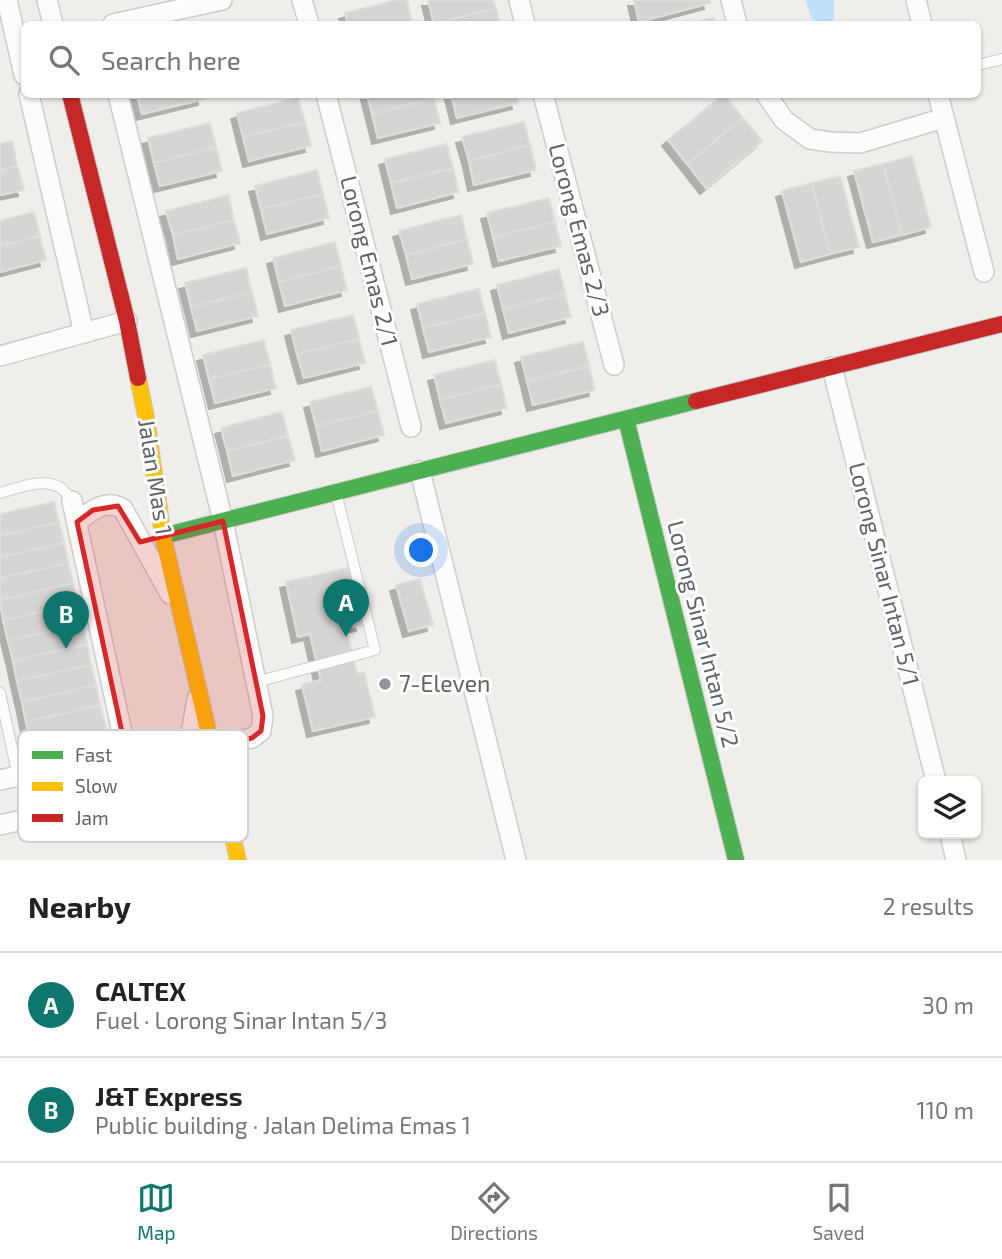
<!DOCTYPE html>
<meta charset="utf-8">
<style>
body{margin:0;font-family:"Exo 2",sans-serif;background:#f2f2f2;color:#222}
.controls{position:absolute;right:21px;bottom:21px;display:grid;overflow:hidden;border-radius:10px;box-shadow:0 2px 5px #0004}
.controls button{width:63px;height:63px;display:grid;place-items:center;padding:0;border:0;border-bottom:2px solid #e0e0e0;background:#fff;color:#222;font:35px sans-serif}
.you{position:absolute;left:422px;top:551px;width:24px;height:24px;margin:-18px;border:5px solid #fff;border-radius:50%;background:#1a73e8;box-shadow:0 0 0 10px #1a73e833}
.badge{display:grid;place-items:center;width:46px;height:46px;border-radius:50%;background:#0f766e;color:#fff;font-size:23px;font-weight:700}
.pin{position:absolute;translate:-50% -58px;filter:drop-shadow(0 2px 4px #0008)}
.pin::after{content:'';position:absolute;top:37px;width:24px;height:21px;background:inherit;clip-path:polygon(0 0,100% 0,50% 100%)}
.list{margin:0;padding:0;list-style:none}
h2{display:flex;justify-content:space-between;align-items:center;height:91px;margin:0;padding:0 28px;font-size:30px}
h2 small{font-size:23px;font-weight:400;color:#767676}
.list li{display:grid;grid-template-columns:46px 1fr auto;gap:21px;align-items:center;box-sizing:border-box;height:105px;padding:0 28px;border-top:2px solid #e0e0e0}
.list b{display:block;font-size:26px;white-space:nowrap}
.list p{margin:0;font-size:23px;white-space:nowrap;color:#767676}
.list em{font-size:23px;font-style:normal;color:#767676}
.icon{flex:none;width:38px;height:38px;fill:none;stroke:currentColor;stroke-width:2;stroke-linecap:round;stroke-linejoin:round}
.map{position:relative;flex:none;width:1002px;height:860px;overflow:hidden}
.search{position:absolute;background:#fff;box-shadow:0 2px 5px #0004;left:21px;right:21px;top:21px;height:77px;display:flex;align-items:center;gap:18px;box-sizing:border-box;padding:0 24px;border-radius:10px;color:#767676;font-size:26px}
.sheet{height:301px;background:#fff}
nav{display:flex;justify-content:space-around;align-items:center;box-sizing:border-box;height:98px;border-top:2px solid #e0e0e0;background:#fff;font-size:19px;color:#767676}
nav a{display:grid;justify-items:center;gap:4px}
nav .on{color:#0f766e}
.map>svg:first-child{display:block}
.water{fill:#bfe0f9}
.building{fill:#d6d5d3;stroke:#deddd9;stroke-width:2;filter:url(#shadow)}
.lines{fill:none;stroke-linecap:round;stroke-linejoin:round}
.lane-casing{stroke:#cbcccc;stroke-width:12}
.street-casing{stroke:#cbcccc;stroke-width:22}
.fast-casing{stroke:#cacacb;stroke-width:18}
.slow-casing{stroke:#cacacb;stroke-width:18}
.jam-casing{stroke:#cacacb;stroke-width:18}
.lane{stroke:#fdfcfc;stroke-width:10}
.street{stroke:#fdfcfc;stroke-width:19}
.fast{stroke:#4caf50;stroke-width:16}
.slow{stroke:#ffc107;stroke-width:16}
.jam{stroke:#c62828;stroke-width:16}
.marked{fill:#d62828;fill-opacity:0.2;stroke:#d62828;stroke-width:5;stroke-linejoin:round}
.poi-dot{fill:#919496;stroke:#fff;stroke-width:2.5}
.labels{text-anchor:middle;stroke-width:6;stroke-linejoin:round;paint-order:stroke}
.street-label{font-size:23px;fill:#5f6368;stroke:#fff}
.poi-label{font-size:23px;fill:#5f6368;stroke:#fff;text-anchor:start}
.key{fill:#fff;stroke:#cfd0d2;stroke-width:2}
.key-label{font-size:19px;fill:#5f6368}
</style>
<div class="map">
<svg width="1002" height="860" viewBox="0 0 1002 860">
<defs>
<filter id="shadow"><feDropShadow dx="-6" dy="6" stdDeviation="0" flood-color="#0004"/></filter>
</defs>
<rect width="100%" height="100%" fill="#efeeea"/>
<!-- water -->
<path class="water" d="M805,0H834V18L831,23L825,24L812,19Z"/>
<!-- building -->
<path class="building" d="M396,0H407L412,22L401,24H348L345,13Z
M428,0H493L496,8L434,24Z
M634,0H709L710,3L639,22Z
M496,8L500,24H434Z
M714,18L715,24H687Z
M137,94H203L204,99L142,114Z
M367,94H433L434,98L372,114Z
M451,94H516L518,103L457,118Z
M724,94L743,118L687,164L668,140Z
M298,98L305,122L243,137L237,113Z
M434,98L440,123L378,138L372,114Z
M743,118L762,141L706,188L687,164Z
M305,122L311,146L249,161L243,137Z
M524,122L530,145L469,161L462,137Z
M210,123L216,147L154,163L148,138Z
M12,141L17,166L0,170V144Z
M447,144L453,168L391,183L385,159Z
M530,145L536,170L474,185L469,161Z
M216,147L222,171L160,186L154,163Z
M912,156L931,227L902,235L883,164Z
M883,164L902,235L873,242L854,171Z
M17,166L24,190L0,195V170Z
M453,168L459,192L397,208L391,183Z
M317,170L323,194L261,209L255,186Z
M840,176L859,247L830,254L812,183Z
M812,183L830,254L801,262L782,191Z
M323,194L329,218L267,234L261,209Z
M228,195L234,220L173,235L166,211Z
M549,198L555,222L493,237L487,213Z
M34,212L40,236L0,246V221Z
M461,215L467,239L406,255L399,231Z
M234,220L240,243L178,259L173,235Z
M555,222L561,246L499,261L493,237Z
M40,236L46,260L0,272V246Z
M467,239L473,264L412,279L406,255Z
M335,242L341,266L279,282L273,258Z
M341,266L347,290L285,306L279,282Z
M246,268L252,292L191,307L185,283Z
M559,269L565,294L503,309L497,285Z
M479,289L485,313L423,328L417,304Z
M252,292L258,316L197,331L191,307Z
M565,294L571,317L509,333L503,309Z
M485,313L491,337L429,352L423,328Z
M353,315L359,339L297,354L291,330Z
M359,339L365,363L304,378L297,354Z
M264,340L270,364L209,379L203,355Z
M583,342L589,366L527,381L521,357Z
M495,360L501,384L440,400L434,375Z
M270,364L276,388L215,403L209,379Z
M589,366L595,390L533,405L527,381Z
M501,384L507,408L446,423L440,400Z
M371,387L378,411L316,426L310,402Z
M378,411L384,435L322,451L316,426Z
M282,412L288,436L227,451L221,428Z
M288,436L295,460L233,476L227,451Z
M54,502L59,522L0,536V514Z
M59,522L64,543L0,557V536Z
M64,543L68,563L0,578V557Z
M68,563L73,583L0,600V578Z
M348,568L362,625L346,628L357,674L364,672L375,717L313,731L302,685L321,680L310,634L298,637L286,582Z
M420,579L433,625L409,631L396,585Z
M73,583L77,604L3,620L0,600Z
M77,604L82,624L8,641L3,620Z
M82,624L87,644L13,661L8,641Z
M87,644L91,665L17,681L13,661Z
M91,665L96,685L22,702L17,681Z
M96,685L100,705L26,722L22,702Z
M100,705L106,727L92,749L35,762L26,722Z"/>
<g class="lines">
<!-- lane casing -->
<g class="lane-casing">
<path id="lane" d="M978,65L1002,59
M0,493C18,488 43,477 61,488C65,491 69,497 72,501
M256,682L375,650L336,493
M0,693L18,776"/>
</g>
<!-- street casing -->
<g class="street-casing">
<path id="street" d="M7,0L24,75
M47,0L53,24
M302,0L309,24
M519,0L525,24
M731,0L737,24
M916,0L922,24
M113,24L222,0
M29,94L84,333
M118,94L223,521L263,716L261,731L252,738L211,747
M326,94L411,427
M543,94L614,365
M766,94L784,120L810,139L830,142L860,143L944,118
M938,94L984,272
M0,356L127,321
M832,367L936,781
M420,471L516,860
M72,501L126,751L137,764L164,787
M77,522C91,511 106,498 123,509L170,594
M0,780L126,751
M164,787L182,763L188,752L197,699
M0,825L217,775
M950,834L956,860"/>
</g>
<!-- fast casing -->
<g class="fast-casing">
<path id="fast" d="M626,419L736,860
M163,536L696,401"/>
</g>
<!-- slow casing -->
<g class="slow-casing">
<path id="slow" d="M138,378L146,417L163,536L238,860"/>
</g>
<!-- jam casing -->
<g class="jam-casing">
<path id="jam" d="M70,94L127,321L138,378
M696,401L1002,324"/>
</g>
<!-- lane -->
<use href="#lane" class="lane"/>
<!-- street -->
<use href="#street" class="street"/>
<!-- fast -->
<use href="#fast" class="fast"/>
<!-- slow -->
<use href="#slow" class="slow"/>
<!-- jam -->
<use href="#jam" class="jam"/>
</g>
<!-- marked area -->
<path class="marked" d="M118,506L140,542L223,521L263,716L261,731L252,738L211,747L217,775L164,787L126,751L77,522L93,510Z"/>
<!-- markers -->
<circle class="poi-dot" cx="385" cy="684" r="7"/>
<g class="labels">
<!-- street labels -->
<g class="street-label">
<text transform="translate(579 230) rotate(75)" y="8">Lorong Emas 2/3</text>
<text transform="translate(369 261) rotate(76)" y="8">Lorong Emas 2/1</text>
<text transform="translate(155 477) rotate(81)" y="8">Jalan Mas 1</text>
<text transform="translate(884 574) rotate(76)" y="8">Lorong Sinar Intan 5/1</text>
<text transform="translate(703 634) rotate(76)" y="8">Lorong Sinar Intan 5/2</text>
</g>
<!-- poi labels -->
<g class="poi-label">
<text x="399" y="692">7-Eleven</text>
</g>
</g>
<!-- legend -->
<rect x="18" y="730" width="230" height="112" rx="10" class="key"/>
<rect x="32" y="751" width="31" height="8" fill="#4caf50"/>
<rect x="32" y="782" width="31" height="9" fill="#ffc107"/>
<rect x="32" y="814" width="31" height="8" fill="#c62828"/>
<g class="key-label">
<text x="75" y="762">Fast</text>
<text x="75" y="793">Slow</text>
<text x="75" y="825">Jam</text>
</g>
</svg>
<div class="controls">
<button><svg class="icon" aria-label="layers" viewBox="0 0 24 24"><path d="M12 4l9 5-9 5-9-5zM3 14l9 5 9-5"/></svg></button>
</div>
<div class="you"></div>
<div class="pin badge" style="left:346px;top:637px">A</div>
<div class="pin badge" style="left:66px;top:649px">B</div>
<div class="search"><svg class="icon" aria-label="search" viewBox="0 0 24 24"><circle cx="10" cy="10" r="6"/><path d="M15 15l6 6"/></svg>Search here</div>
</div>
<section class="sheet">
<h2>Nearby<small>2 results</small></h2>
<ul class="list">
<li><span class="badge">A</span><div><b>CALTEX</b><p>Fuel · Lorong Sinar Intan 5/3</p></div><em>30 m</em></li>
<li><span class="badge">B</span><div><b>J&amp;T Express</b><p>Public building · Jalan Delima Emas 1</p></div><em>110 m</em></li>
</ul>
</section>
<nav>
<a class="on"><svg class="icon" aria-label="map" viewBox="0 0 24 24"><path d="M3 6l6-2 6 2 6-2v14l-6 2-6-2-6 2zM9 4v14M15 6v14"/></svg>Map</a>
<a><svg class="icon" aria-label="directions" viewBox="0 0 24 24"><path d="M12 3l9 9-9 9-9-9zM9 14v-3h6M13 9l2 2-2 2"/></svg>Directions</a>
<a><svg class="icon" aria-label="saved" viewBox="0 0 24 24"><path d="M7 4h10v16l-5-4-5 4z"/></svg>Saved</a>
</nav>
